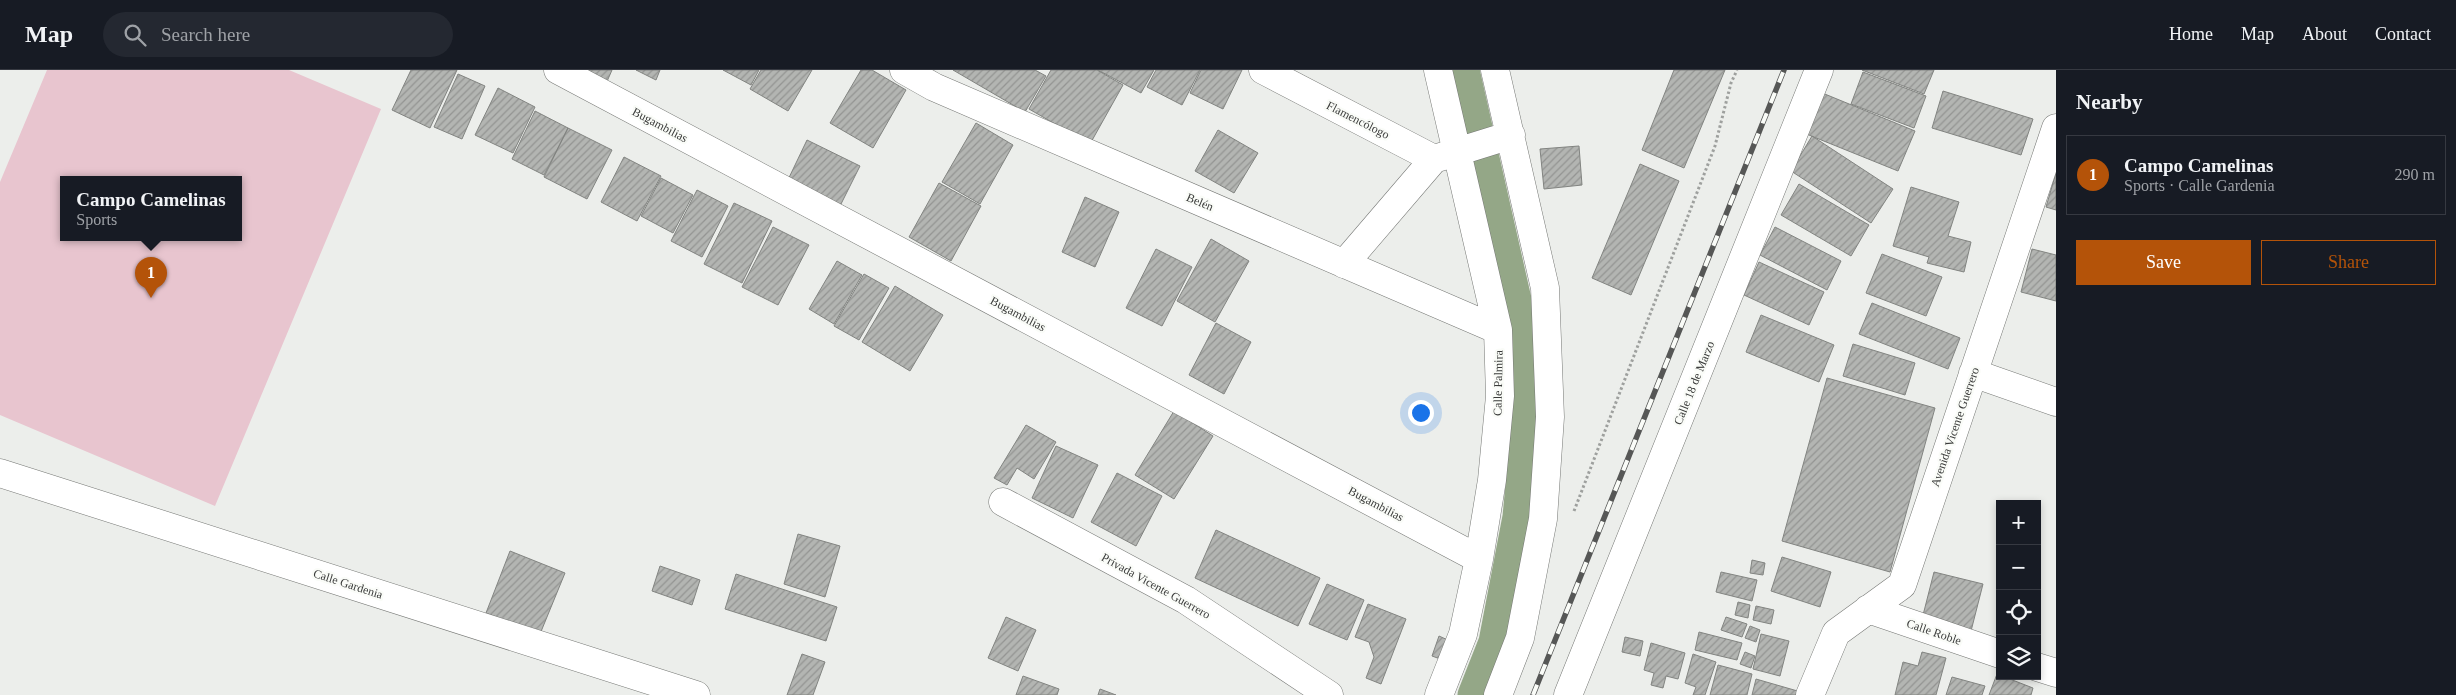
<!DOCTYPE html>
<meta charset="utf-8">
<style>
body{margin:0;font-family:"Times New Roman",serif;background:#242831;color:#f1f3f6}
.controls{position:absolute;right:15px;bottom:15px;display:grid;overflow:hidden;border-radius:0px;box-shadow:0 2px 8px #0003}
.controls button{width:45px;height:45px;display:grid;place-items:center;padding:0;border:0;border-bottom:1px solid #363941;background:#171b24;color:#f1f3f6;font:25px sans-serif}
.you{position:absolute;left:1420px;top:342px;width:18px;height:18px;margin:-12px;border:4px solid #fff;border-radius:50%;background:#1a73e8;box-shadow:0 0 0 8px #1a73e833}
.badge{display:grid;place-items:center;width:32px;height:32px;border-radius:50%;background:#b45309;color:#fff;font-size:16px;font-weight:700}
.pin{position:absolute;translate:-50% -41px;filter:drop-shadow(0 1px 2px #0008)}
.pin::after{content:'';position:absolute;top:26px;width:18px;height:15px;background:inherit;clip-path:polygon(0 0,100% 0,50% 100%)}
.popup{position:absolute;left:60px;top:106px;width:182px;height:65px;box-sizing:border-box;display:grid;place-content:center;border-radius:0px;background:#171b24;filter:drop-shadow(0 1px 4px #0005);font-size:16px;white-space:nowrap;color:#9ea1a6}
.popup b{font-size:19px;color:#f1f3f6}
.popup::after{content:'';position:absolute;left:50%;top:100%;margin-left:-10px;border:10px solid transparent;border-top-color:#171b24}
.list{margin:0;padding:0;list-style:none}
h2{display:flex;justify-content:space-between;align-items:center;height:65px;margin:0;padding:0 20px;font-size:21px}
h2 small{font-size:16px;font-weight:400;color:#9ea1a6}
.list li{display:grid;grid-template-columns:32px 1fr auto;gap:15px;align-items:center;box-sizing:border-box;height:80px;margin:0 10px 10px;padding:0 10px;border:1px solid #363941;border-radius:0px}
.list b{display:block;font-size:19px;white-space:nowrap}
.list p{margin:0;font-size:16px;white-space:nowrap;color:#9ea1a6}
.list em{font-size:16px;font-style:normal;color:#9ea1a6}
.actions{display:flex;gap:10px;padding:15px 20px}
.actions a{flex:1;padding:11px 0;border:1px solid #b45309;border-radius:0px;text-align:center;font-size:18px;color:#b45309}
.actions .main{background:#b45309;color:#fff}
.icon{flex:none;width:28px;height:28px;fill:none;stroke:currentColor;stroke-width:2;stroke-linecap:round;stroke-linejoin:round}
.map{position:relative;flex:none;width:2056px;height:625px;overflow:hidden}
header{display:flex;align-items:center;gap:30px;box-sizing:border-box;height:70px;padding:0 25px;background:#171b24;border-bottom:1px solid #363941}
header strong{font-size:24px}
nav{display:flex;gap:28px;margin-inline-start:auto;font-size:18px}
.search{width:350px;height:45px;background:#242831;display:flex;align-items:center;gap:12px;box-sizing:border-box;padding:0 18px;border-radius:28px;color:#9ea1a6;font-size:19px}
main{display:flex}
aside{flex:1;background:#171b24}
.map>svg:first-child{display:block}
.pitch{fill:#e8c5cf;fill-rule:evenodd}
.lines{fill:none;stroke-linecap:round;stroke-linejoin:round}
.canal{stroke:#94a787;stroke-width:31}
.building{fill:url(#building-hatch);stroke:#828481}
.minor-casing{stroke:#767875;stroke-width:29}
.path{stroke:#9ea09e;stroke-width:3;stroke-dasharray:2.5 2.5;stroke-linecap:butt}
.minor{stroke:#fff;stroke-width:28}
.rail-casing{stroke:#565756;stroke-width:5.5}
.rail{stroke:#fafcf8;stroke-width:4;stroke-dasharray:11;stroke-linecap:butt}
.labels{text-anchor:middle;stroke-width:4.5;stroke-linejoin:round;paint-order:stroke}
.street-label{font-size:12px;fill:#3a3b3a;stroke:#fafcf8}
</style>
<header>
<strong>Map</strong>
<div class="search"><svg class="icon" aria-label="search" viewBox="0 0 24 24"><circle cx="10" cy="10" r="6"/><path d="M15 15l6 6"/></svg>Search here</div>
<nav><a>Home</a><a>Map</a><a>About</a><a>Contact</a></nav>
</header>
<main>
<div class="map">
<svg width="2056" height="625" viewBox="0 0 2056 625">
<defs>
<pattern id="building-hatch" width="6" height="6" patternUnits="userSpaceOnUse" patternTransform="scale(1.25)"><rect width="6" height="6" fill="#b3b5b2"/><path d="M-1 1l2-2M0 6l6-6M5 7l2-2" fill="none" stroke="#939492"/></pattern>
</defs>
<rect width="100%" height="100%" fill="#eceeeb"/>
<!-- pitch -->
<path class="pitch" d="M47,0H289L381,39L215,436L0,345V112ZM64,109H238V167H64Z"/>
<g class="lines">
<!-- canal -->
<path class="canal" d="M1464,0L1519,243L1528,339L1518,447L1494,572L1473,625"/>
</g>
<!-- building -->
<path class="building" d="M411,0H457L430,58L392,40Z
M573,0H612L605,16Z
M636,0H660L656,10Z
M723,0H759L751,15Z
M761,0H812L788,41L750,19Z
M861,0H872L906,20L873,78L830,53Z
M953,0H1035L1046,6L1025,42Z
M1051,0H1097L1123,15L1090,74L1029,39Z
M1098,0H1154L1141,23Z
M1156,0H1200L1182,35L1147,17Z
M1201,0H1242L1223,39L1190,23Z
M1674,0H1725L1684,98L1642,80Z
M1862,0H1934L1924,24Z
M1863,2L1926,26L1914,58L1851,34Z
M458,4L485,16L462,69L434,57Z
M498,18L535,37L513,83L475,65Z
M1815,20L1915,61L1898,101L1799,61Z
M1943,21L2033,49L2021,85L1932,58Z
M535,41L568,58L544,105L512,89Z
M976,53L1013,75L980,134L942,112Z
M568,58L612,80L587,129L544,107Z
M1218,60L1258,83L1234,123L1195,101Z
M1812,66L1893,119L1871,153L1791,101Z
M807,70L860,96L837,142L785,116Z
M1579,76L1582,115L1544,119L1540,79Z
M624,87L661,106L637,151L601,132Z
M1640,94L1679,111L1631,225L1592,208Z
M2056,103V140L2046,137Z
M661,108L693,125L673,163L641,146Z
M939,113L981,136L951,191L909,167Z
M1799,114L1869,155L1851,186L1781,145Z
M1911,117L1959,132L1948,166L1971,172L1964,202L1927,193L1929,187L1893,176Z
M697,120L728,136L702,187L671,171Z
M1085,127L1119,142L1095,197L1062,182Z
M734,133L772,151L742,213L704,194Z
M773,157L809,175L778,235L742,217Z
M1775,157L1841,191L1827,220L1760,185Z
M1211,169L1249,191L1215,252L1177,231Z
M1156,179L1192,197L1162,256L1126,238Z
M2032,179L2056,185V231L2021,222Z
M1882,184L1942,207L1926,246L1866,223Z
M837,191L862,205L834,254L809,239Z
M1759,192L1824,222L1809,255L1744,225Z
M864,204L889,218L859,270L834,256Z
M895,216L943,245L910,301L862,272Z
M1872,233L1960,268L1948,299L1859,264Z
M1761,245L1834,275L1819,312L1746,282Z
M1216,253L1251,272L1224,324L1189,305Z
M1853,274L1915,293L1905,325L1843,306Z
M1827,308L1935,338L1890,502L1782,471Z
M1174,341L1213,366L1174,429L1135,405Z
M1026,355L1056,372L1034,409L1017,398L1007,415L994,408Z
M1056,376L1098,395L1073,448L1032,428Z
M1117,403L1162,426L1136,476L1091,452Z
M1216,460L1320,508L1298,556L1195,508Z
M798,464L840,476L825,527L784,514Z
M510,481L565,503L540,564L486,543Z
M1782,487L1831,502L1820,537L1771,521Z
M1752,490L1765,493L1763,505L1750,503Z
M660,496L700,510L692,535L652,521Z
M1721,502L1757,510L1752,531L1716,522Z
M1934,502L1983,514L1970,565L1921,553Z
M736,504L837,537L826,571L725,539Z
M1327,514L1364,530L1347,570L1309,554Z
M1738,532L1750,535L1748,548L1735,545Z
M1368,534L1406,549L1381,614L1366,608L1374,587L1369,572L1355,567Z
M1756,536L1774,540L1771,554L1753,550Z
M1006,547L1036,560L1018,601L988,588Z
M1726,547L1747,554L1742,567L1721,560Z
M1750,556L1760,560L1756,572L1745,568Z
M1699,562L1742,573L1737,590L1695,580Z
M1761,564L1789,571L1780,606L1753,599Z
M1439,566L1450,571L1443,590L1432,586Z
M1625,567L1643,571L1640,586L1622,582Z
M1651,573L1685,583L1678,609L1666,606L1663,618L1651,615L1654,603L1644,600Z
M1745,582L1755,586L1751,598L1740,594Z
M1922,582L1946,588L1936,625H1895L1903,592L1918,596Z
M802,584L825,592L813,625H787Z
M1693,584L1716,592L1705,625H1693L1696,617L1685,613Z
M1718,595L1752,604L1747,625H1710Z
M1997,604L2033,618L2031,625H1989Z
M1023,606L1059,619L1057,625H1016Z
M1952,607L1985,616L1982,625H1946Z
M1756,609L1801,622L1800,625H1752Z
M1100,619L1116,625H1098Z"/>
<g class="lines">
<!-- minor casing -->
<g class="minor-casing">
<path id="minor" d="M558,0L1479,489
M904,0L934,17L1498,260
M1263,0L1434,89L1511,65
M1438,0L1498,260L1500,326L1492,410L1479,489L1463,564L1439,625
M1495,0L1545,218L1550,347L1543,449L1520,568L1498,625
M1344,194L1434,89
M1973,303L2056,332
M0,403L696,625
M1003,432L1186,530L1329,625
M1868,539L2000,584
M2037,597L2056,603
M1568,625L1819,0
M1810,625L1836,563L1902,515L2056,58"/>
</g>
<!-- path -->
<path class="path" d="M1574,441L1715,76L1731,13L1737,0"/>
<!-- minor -->
<use href="#minor" class="minor"/>
<!-- rail casing -->
<g class="rail-casing">
<path id="rail" d="M1533,625L1784,0"/>
</g>
<!-- rail -->
<use href="#rail" class="rail"/>
</g>
<g class="labels">
<!-- street labels -->
<g class="street-label">
<text transform="translate(1358 50) rotate(27)" y="4">Flamencólogo</text>
<text transform="translate(660 55) rotate(28)" y="4">Bugambilias</text>
<text transform="translate(1200 132) rotate(23)" y="4">Belén</text>
<text transform="translate(1018 244) rotate(28)" y="4">Bugambilias</text>
<text transform="translate(1498 313) rotate(-89)" y="4">Calle Palmira</text>
<text transform="translate(1694 313) rotate(-68)" y="4">Calle 18 de Marzo</text>
<text transform="translate(1955 357) rotate(-71)" y="4">Avenida Vicente Guerrero</text>
<text transform="translate(1376 434) rotate(28)" y="4">Bugambilias</text>
<text transform="translate(348 514) rotate(18)" y="4">Calle Gardenia</text>
<text transform="translate(1156 516) rotate(29)" y="4">Privada Vicente Guerrero</text>
<text transform="translate(1934 562) rotate(19)" y="4">Calle Roble</text>
</g>
</g>
</svg>
<div class="controls">
<button>+</button>
<button>−</button>
<button><svg class="icon" aria-label="locate" viewBox="0 0 24 24"><circle cx="12" cy="12" r="6"/><path d="M12 2v4M12 18v4M2 12h4M18 12h4"/></svg></button>
<button><svg class="icon" aria-label="layers" viewBox="0 0 24 24"><path d="M12 4l9 5-9 5-9-5zM3 14l9 5 9-5"/></svg></button>
</div>
<div class="you"></div>
<div class="pin badge" style="left:151px;top:228px">1</div>
<div class="popup"><b>Campo Camelinas</b>Sports</div>
</div>
<aside>
<h2>Nearby<small></small></h2>
<ul class="list">
<li><span class="badge">1</span><div><b>Campo Camelinas</b><p>Sports · Calle Gardenia</p></div><em>290 m</em></li>
</ul>
<div class="actions"><a class="main">Save</a><a>Share</a></div>
</aside>
</main>
